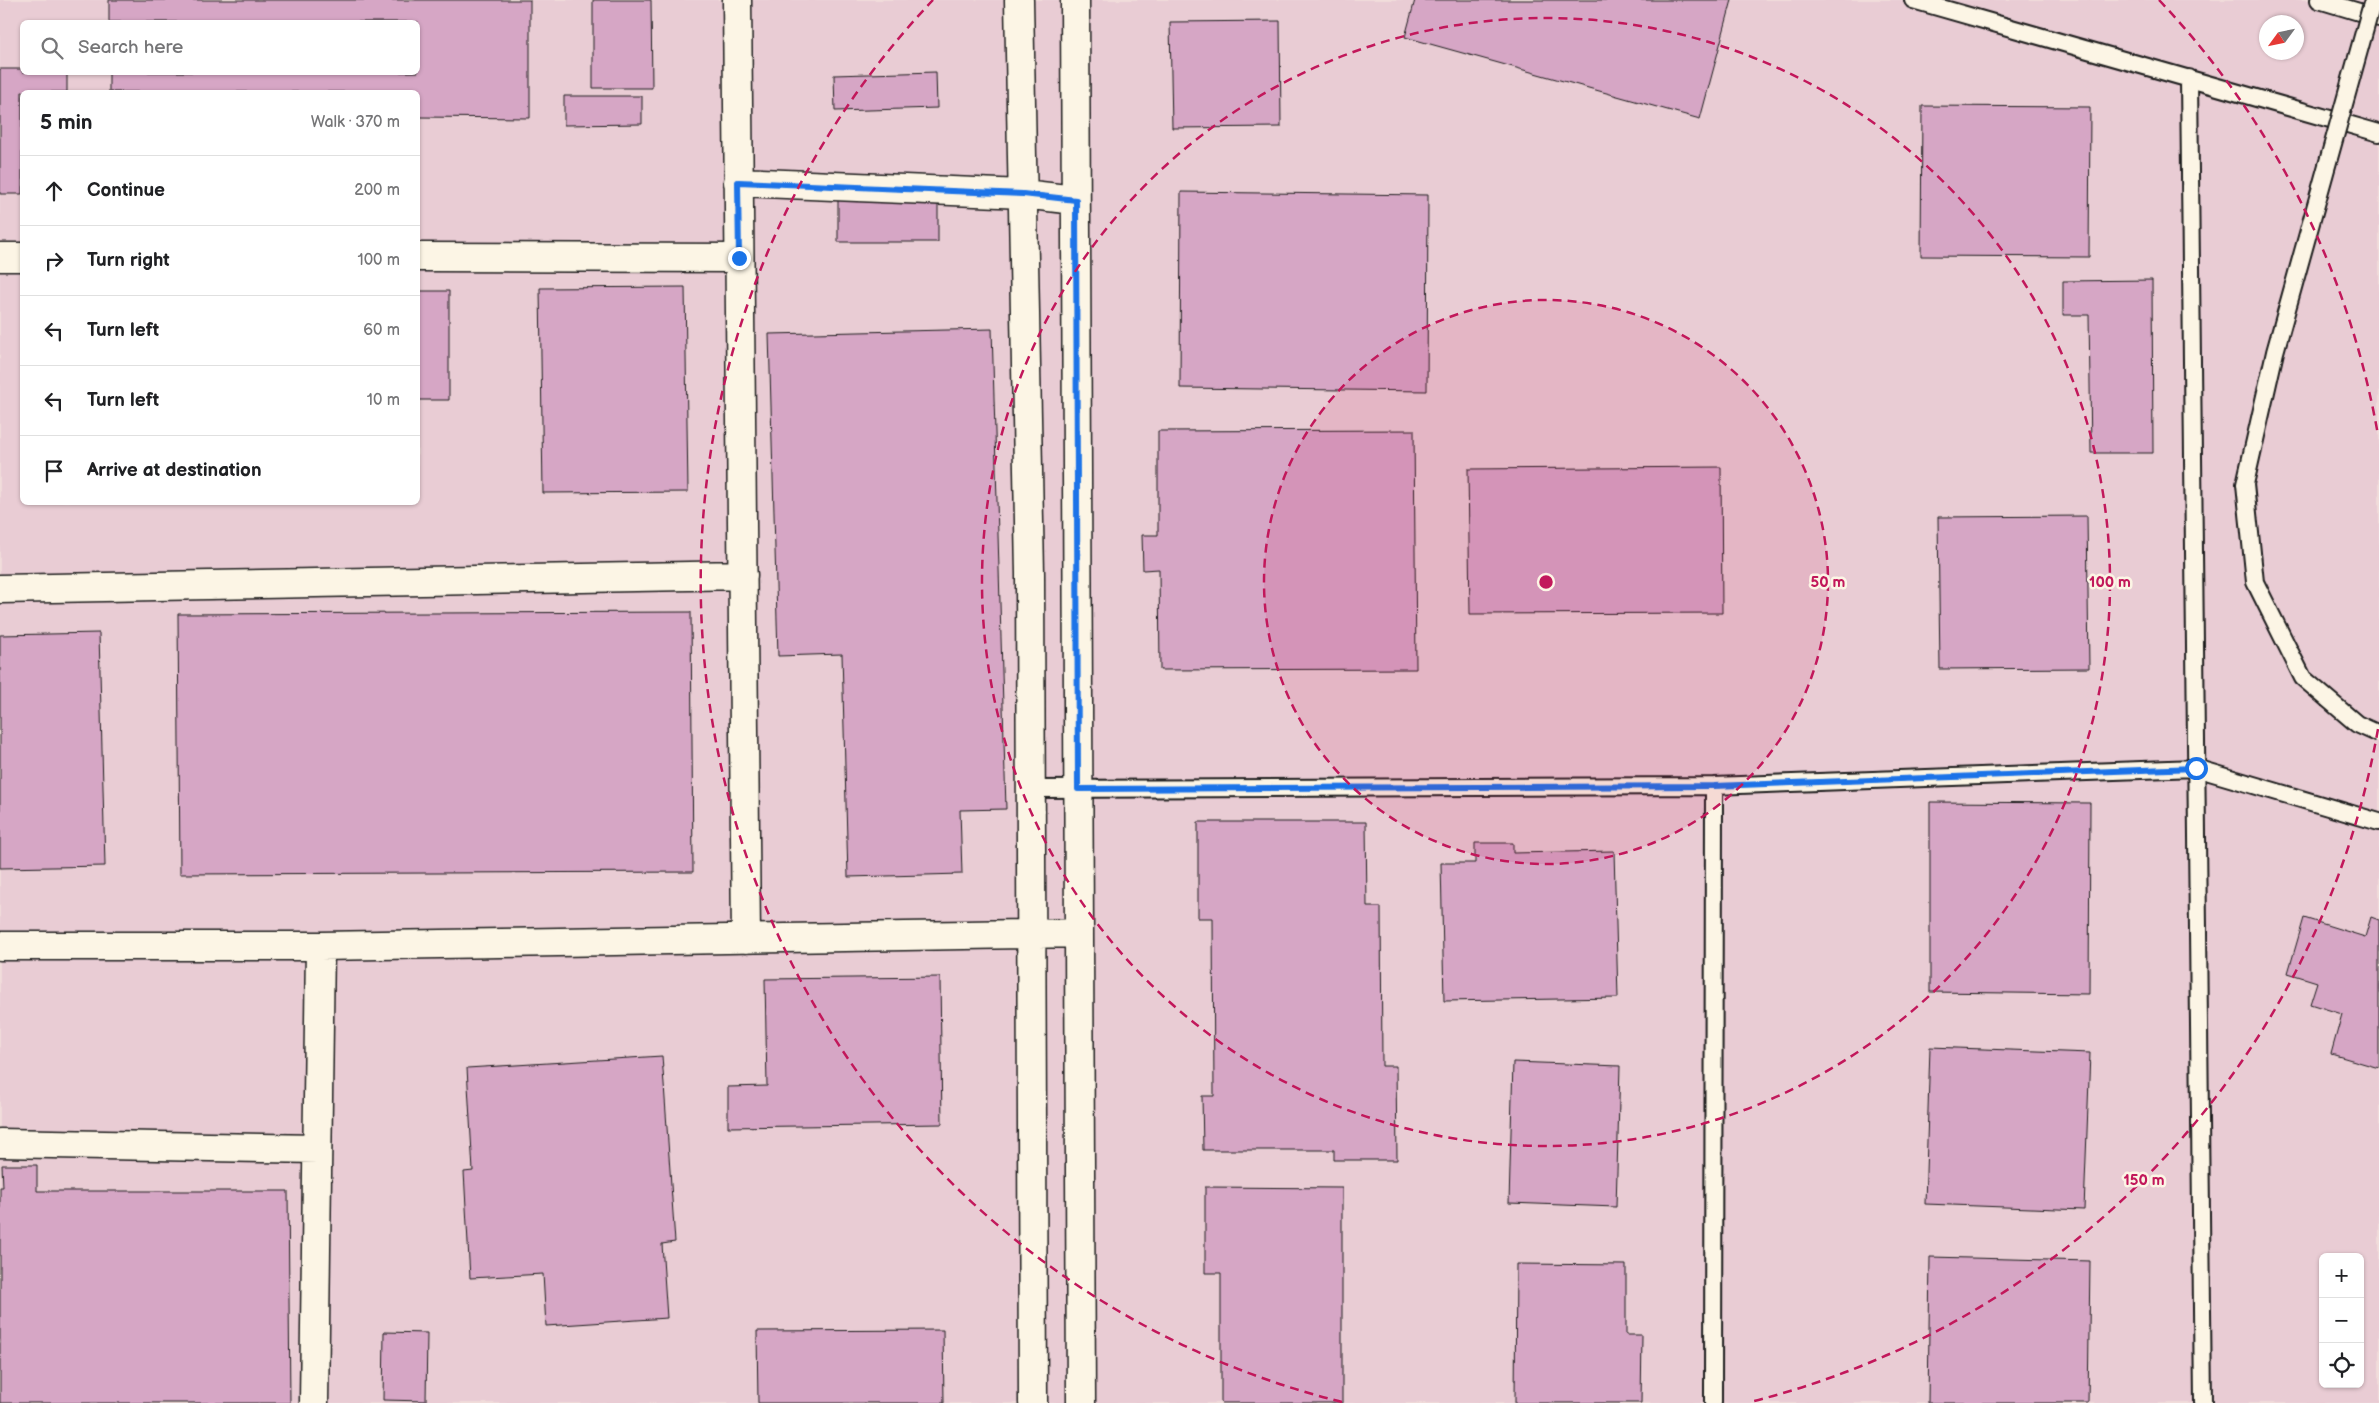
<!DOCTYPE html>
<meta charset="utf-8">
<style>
body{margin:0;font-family:"Balsamiq Sans",sans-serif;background:#f2f2f2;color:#202124}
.controls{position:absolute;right:15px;bottom:15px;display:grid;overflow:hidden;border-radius:8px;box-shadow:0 1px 4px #0004}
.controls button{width:45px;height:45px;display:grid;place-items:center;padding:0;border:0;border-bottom:1px solid #e0e0e0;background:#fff;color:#202124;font:25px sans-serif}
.compass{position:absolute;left:2259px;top:15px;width:45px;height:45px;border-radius:50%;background:#fff;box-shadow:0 1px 4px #0004;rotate:237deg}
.stop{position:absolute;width:15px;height:15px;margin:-11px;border:4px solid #1a73e8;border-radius:50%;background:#fff}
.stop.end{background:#1a73e8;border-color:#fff;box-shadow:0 1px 5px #0008}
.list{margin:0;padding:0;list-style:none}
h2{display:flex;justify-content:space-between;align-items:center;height:65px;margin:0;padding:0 20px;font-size:21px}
h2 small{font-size:16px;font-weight:400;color:#757577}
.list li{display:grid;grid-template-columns:32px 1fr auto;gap:15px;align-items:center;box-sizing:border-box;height:70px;padding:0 20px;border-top:1px solid #e0e0e0}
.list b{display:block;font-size:19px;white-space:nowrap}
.list em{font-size:16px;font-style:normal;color:#757577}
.icon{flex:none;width:28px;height:28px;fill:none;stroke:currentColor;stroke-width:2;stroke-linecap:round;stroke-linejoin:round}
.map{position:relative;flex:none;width:2379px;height:1403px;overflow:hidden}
.search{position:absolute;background:#fff;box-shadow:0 1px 4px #0004;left:20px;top:20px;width:400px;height:55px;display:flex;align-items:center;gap:12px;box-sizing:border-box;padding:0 18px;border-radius:8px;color:#757577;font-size:19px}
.panel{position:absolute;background:#fff;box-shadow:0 1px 4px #0004;left:20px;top:90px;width:400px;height:415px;border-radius:8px}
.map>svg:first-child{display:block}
.built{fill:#e9ccd4;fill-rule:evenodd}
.building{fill:#d6a6c5;stroke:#1c1c1c}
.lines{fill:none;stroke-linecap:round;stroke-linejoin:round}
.lane-casing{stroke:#1c1c1c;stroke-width:20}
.street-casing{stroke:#1c1c1c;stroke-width:31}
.lane{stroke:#fcf5e5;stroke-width:16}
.street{stroke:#fcf5e5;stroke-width:28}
.lane-bridge-casing{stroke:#1c1c1c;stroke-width:20;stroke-linecap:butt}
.lane-bridge{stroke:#fcf5e5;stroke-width:16}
.route{stroke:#1a73e8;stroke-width:6}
.ring{fill:none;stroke:#c2185b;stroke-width:2.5;stroke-dasharray:9 6}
.centre{fill:#c2185b;stroke:#fcf5e5;stroke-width:2.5}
.ring-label{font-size:15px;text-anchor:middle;font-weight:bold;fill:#c2185b;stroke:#fcf5e5;stroke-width:5;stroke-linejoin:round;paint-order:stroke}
</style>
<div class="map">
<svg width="2379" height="1403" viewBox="0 0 2379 1403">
<rect width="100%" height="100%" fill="#f1dddb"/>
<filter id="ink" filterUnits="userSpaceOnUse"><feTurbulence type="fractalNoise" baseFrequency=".02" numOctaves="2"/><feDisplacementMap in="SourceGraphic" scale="10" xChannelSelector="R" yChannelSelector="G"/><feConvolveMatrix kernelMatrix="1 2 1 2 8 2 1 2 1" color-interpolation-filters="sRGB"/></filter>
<g filter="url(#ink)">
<!-- built -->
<path class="built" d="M0,0H2379V1403H0ZM22,22H418V72H22ZM2266,22H2296V52H2266ZM22,92H418V502H22ZM2323,1257H2360V1384H2323Z"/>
<!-- building -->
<path class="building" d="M109,0H530V118L418,117V92H109V72H418V22H109Z
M593,0H651L652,88H593Z
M1415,0H1732L1700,119L1405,37Z
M1280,21L1281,127L1172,128L1170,22Z
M0,69H22V72H67V92H22V194H0Z
M936,72L937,108L835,111L834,75Z
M564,96H642V124L564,125Z
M1922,106L2090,107L2089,257L1921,256Z
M1181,192L1428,195L1427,391L1180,388Z
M838,198L938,199V242H838Z
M2152,280L2153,453H2091L2089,315H2063V281Z
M685,287L688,492L543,493L540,288Z
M418,291H449V400H418Z
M992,329L1006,809L960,810L962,874L848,877L842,654L778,656L769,334Z
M1414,430L1416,669L1160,670L1159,569L1143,570L1142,535H1158V431Z
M1721,467L1722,613L1470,614L1468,469Z
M2087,516L2089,668L1940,669L1938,517Z
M691,612L693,872L180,874L178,614Z
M99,633L105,866L0,868V635Z
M1930,802L2090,803L2089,994L1930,992Z
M1198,822H1366L1367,907H1381L1382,1066H1396L1397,1160H1334V1150H1203L1202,1096H1214L1213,918H1198Z
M1475,843H1513V853L1614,851L1618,998L1444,1001L1441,863H1475Z
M2371,917L2379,920V1068L2331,1054L2342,1014L2310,1004L2317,982L2288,973L2304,918L2365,937Z
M940,977L942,1124L728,1127V1087L767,1086L765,979Z
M1930,1047L2090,1053L2084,1210L1925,1204Z
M662,1056L675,1242L662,1244L667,1318L546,1326L543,1274L470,1278L464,1172L473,1171L467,1068Z
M1513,1062L1620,1066L1616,1207L1509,1203Z
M2,1165H37V1191H288L290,1403H0V1187H3Z
M1205,1187L1342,1188V1403H1221V1273H1205Z
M1930,1257L2090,1261L2088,1403H1928Z
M1516,1264L1626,1265V1335H1642L1641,1403H1515Z
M943,1330L944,1403H758L757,1331Z
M384,1332L427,1333L426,1401L383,1400Z"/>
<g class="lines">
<!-- lane casing -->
<g class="lane-casing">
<path id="lane" d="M1913,0L2379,133
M2319,0L2379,18
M2189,78L2203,1403
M1031,789L1714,786L2196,768L2379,822
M1713,1403L1714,786"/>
</g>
<!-- street casing -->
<g class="street-casing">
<path id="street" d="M737,0L746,939
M1019,0L1030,574L1033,1403
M1075,0L1081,1403
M738,182L1023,194L1075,200
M0,257H22
M418,257L739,258
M0,589L743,575
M0,946H320L1079,933
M0,1143L317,1149
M314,1403L320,946"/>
</g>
<!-- lane -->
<use href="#lane" class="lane"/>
<!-- street -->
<use href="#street" class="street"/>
<!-- lane-bridge casing -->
<g class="lane-bridge-casing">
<path id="lane-bridge" d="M2373,0L2275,352L2245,484L2255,582L2303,678L2357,724L2379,734"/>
</g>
<!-- lane-bridge -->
<use href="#lane-bridge" class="lane-bridge"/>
</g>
</g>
<g class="lines" filter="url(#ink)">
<!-- route -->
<path class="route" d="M739,258L738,182L1023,194L1076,200L1078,789L1714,786L2196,768"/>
</g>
<!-- distance rings -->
<circle cx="1546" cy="582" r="282" fill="#c2185b" fill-opacity=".12"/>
<g class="ring">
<circle cx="1546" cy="582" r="282"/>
<circle cx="1546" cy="582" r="564"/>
<path d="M2378 729A845 845 0 0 1 1750 1402M1342 1402A845 845 0 0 1 933 0M2159 0A845 845 0 0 1 2378 435"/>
</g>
<circle cx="1546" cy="582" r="8" class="centre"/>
<g class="ring-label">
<text x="1828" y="587">50 m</text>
<text x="2110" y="587">100 m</text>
<text x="2144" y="1185">150 m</text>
</g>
</svg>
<div class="controls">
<button>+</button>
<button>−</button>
<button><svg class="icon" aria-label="locate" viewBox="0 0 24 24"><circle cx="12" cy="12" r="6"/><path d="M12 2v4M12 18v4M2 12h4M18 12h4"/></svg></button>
</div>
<svg class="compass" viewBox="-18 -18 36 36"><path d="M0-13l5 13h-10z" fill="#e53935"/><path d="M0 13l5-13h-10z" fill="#757577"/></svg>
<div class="stop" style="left:2196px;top:768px"></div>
<div class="stop end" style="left:739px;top:258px"></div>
<div class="search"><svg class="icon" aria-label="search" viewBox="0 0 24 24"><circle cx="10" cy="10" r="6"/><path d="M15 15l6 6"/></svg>Search here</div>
<section class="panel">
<h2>5 min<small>Walk · 370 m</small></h2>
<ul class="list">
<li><svg class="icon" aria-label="ahead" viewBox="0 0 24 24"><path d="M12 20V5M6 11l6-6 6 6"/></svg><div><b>Continue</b></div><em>200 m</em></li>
<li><svg class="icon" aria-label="right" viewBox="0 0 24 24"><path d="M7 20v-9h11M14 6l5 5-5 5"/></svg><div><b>Turn right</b></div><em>100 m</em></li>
<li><svg class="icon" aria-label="left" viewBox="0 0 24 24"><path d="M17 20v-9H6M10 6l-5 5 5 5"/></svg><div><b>Turn left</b></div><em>60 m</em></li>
<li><svg class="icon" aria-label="left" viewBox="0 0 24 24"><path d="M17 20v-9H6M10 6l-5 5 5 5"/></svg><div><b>Turn left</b></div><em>10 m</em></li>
<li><svg class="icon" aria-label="arrive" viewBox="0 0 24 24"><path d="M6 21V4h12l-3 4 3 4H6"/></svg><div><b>Arrive at destination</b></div></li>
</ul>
</section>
</div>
